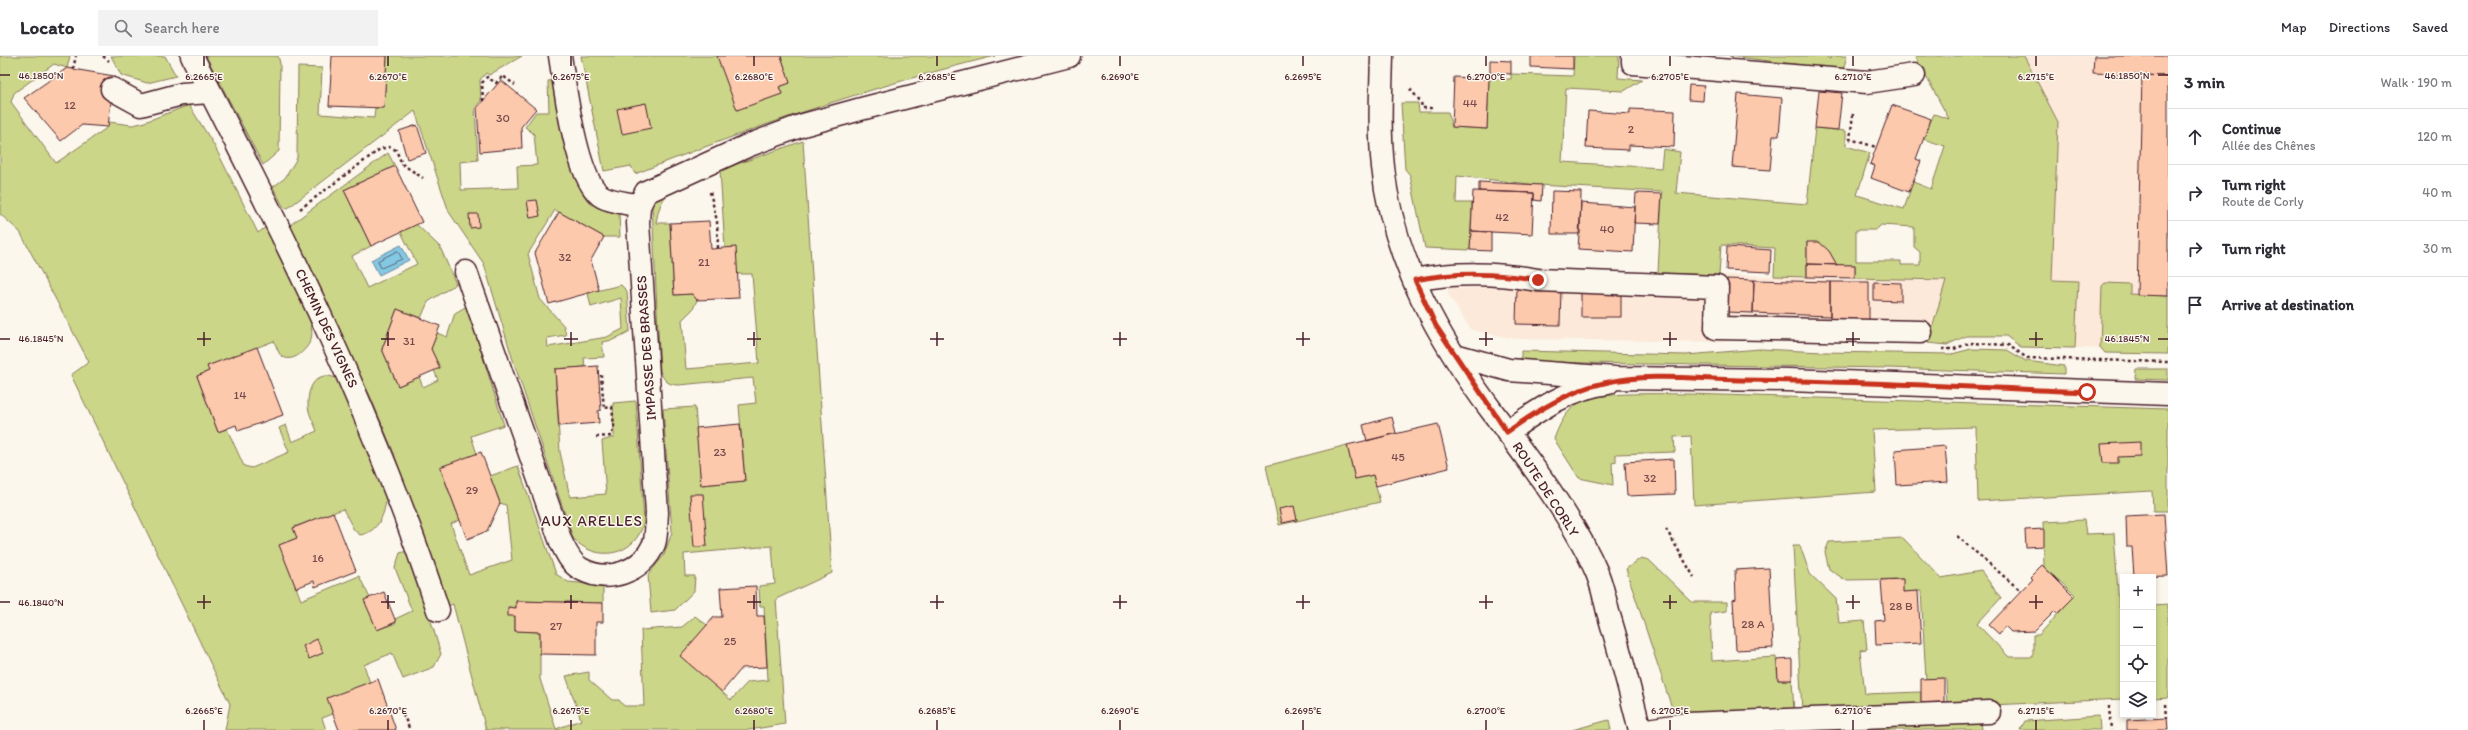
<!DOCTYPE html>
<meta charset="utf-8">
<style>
body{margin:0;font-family:Itim,sans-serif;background:#f2f2f3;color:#2b2b33}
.controls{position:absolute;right:12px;bottom:12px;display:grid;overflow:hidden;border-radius:0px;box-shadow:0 2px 6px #0003}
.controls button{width:36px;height:36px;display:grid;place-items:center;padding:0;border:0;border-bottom:1px solid #e1e1e2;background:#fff;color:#2b2b33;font:20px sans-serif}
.stop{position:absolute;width:12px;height:12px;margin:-9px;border:3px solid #c8321e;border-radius:50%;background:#fff}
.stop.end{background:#c8321e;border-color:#fff;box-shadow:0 1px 4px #0008}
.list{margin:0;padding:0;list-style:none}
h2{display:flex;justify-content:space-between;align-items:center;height:52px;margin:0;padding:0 16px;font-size:17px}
h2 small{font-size:13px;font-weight:400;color:#7c7c81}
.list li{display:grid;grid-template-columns:26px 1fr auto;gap:12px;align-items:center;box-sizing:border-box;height:56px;padding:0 16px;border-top:1px solid #e1e1e2}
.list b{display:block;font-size:15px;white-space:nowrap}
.list p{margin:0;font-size:13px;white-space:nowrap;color:#7c7c81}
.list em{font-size:13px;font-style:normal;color:#7c7c81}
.icon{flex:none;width:22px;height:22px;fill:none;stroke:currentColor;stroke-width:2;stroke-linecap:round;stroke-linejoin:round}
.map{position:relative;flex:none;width:2168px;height:674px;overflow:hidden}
header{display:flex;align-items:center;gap:24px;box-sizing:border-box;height:56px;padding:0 20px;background:#fff;border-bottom:1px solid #e1e1e2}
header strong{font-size:19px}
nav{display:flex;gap:22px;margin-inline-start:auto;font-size:14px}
.search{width:280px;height:36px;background:#f2f2f3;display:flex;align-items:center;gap:10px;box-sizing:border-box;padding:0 14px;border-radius:0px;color:#7c7c81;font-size:15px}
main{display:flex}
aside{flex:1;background:#fff}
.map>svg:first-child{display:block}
.built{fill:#fce9d9}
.green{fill:#cbd689;stroke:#8a7a5a;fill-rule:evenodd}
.water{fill:#83c9e4;stroke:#6c859a}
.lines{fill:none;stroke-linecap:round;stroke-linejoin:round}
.shore{stroke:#616375;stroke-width:1}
.building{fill:#fdc9ad;stroke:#4a1f2b}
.minor-casing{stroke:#4a1f2b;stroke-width:25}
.path{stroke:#4a1f2b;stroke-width:2.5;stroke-dasharray:3 3;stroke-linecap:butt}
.minor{stroke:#fbf7ec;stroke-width:22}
.route{stroke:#c8321e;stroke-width:5}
.ticks{fill:none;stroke:#4a1f2b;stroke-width:1.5}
.labels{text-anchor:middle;stroke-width:3;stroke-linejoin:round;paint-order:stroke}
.number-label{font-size:12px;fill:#774a4c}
.street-label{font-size:14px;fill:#4a1f2b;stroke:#fbf7ec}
.neighbourhood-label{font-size:15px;letter-spacing:1px;fill:#4a1f2b;stroke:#fbf7ec}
.ticks-label{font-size:10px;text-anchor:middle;fill:#4a1f2b;stroke:#fbf7ec;stroke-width:3;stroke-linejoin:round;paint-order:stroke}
</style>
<header>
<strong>Locato</strong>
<div class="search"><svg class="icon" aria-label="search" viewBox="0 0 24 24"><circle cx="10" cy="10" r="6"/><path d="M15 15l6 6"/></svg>Search here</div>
<nav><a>Map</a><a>Directions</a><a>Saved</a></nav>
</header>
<main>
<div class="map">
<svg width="2168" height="674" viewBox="0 0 2168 674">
<rect width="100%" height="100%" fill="#fbf7ec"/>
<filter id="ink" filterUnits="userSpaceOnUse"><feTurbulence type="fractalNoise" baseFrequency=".025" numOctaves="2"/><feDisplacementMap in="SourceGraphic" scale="8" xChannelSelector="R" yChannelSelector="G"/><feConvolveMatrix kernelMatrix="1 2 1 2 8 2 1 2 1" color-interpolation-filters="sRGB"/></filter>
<g filter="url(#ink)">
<!-- built -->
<path class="built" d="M2024,0H2168V294L2075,292L2078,225L2052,224L2058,66Z
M1539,215L1774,220L1947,224L1928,287L1821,285L1762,280L1721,286L1516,283L1471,274L1448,238V232L1517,231Z"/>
<!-- green -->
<path class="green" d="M0,0H70L67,12L54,8L14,37L11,46L56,107L108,71L109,66L132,69L142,67L189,49L214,89L258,177L267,170C283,200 305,231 310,265C311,270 313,278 311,283C307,295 289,311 279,297C277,293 276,289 274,285L208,310L209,315L197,320L218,376L227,373L244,410L252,412L289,396L279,372L286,369L292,386L317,375C314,367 308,357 308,349C307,324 324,310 344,328C357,357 373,386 383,415C390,437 387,475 360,479L354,474L343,453L294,471L297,482L280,489L301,544L359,520L370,542L365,544L377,574L396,567L395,563L412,555L395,512L400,497L407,495L432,555L430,562L441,598L434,611L403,623L392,597L364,609L370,627L333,658L322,662L326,674H225L230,648L71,319L89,306L20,176L0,158Z
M111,0H165L176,20L147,27L121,19Z
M206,0H278L280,7L279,95L263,109Z
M387,0H522L489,19L486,17L480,24L481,45L475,52L478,104L460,106L461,134L518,132L517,110L537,109L534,78L525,71L536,56H549L548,25L556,24C562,54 569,124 588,145C595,153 610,155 619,157L620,181H604L555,154L528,198L540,243L564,270L566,279L547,282L548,291L607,281L623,273L621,242L591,251L588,237L621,229L627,235L630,275L613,284L602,286L604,301L584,302L585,311L555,313L560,396L570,441L606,438L602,385L614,381L613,347L636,345L644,465C637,500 596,508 573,482L512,301L484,208L449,156L415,55L288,152H284L273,131L285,122L297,102L298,11L322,12L320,58L374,62L375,52H384Z
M581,0H717L782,37L779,31L790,27L781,0H995C872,30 753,71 635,118L631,110L604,115Z
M1574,0H1619L1618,22L1642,24L1624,35L1566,32L1562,106L1661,112L1663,93L1680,96L1676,137L1807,148L1815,72L1846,75V90L1870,97L1857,139L1904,153L1913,126L1931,133L1945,90L1923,83L1934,58L1949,63L1915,0H2024L2058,66L2052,224L2078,225L2075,292L2021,291L2006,280H1966L1947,289L1928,287L1946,224L1855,222V209H1837L1807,186V221L1774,220L1775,192L1721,189L1719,219L1658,217L1662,136L1538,129L1457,120L1456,147H1472L1470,194L1425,192L1410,119L1405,113L1401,47H1418L1419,56H1448L1452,71L1487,73L1489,23H1511V18L1573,20ZM1881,169L1914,171V191L1920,196V209H1901V205H1856V174H1876Z
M1729,0H1825L1830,3L1832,0H1847L1843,14Z
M803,85L832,517L776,543L785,668L749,674H486L453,548L448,550L393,395L371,342L290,175V169L388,97L395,110L344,134L371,190L352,200L367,232L417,208L401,176L416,168L440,191L456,228L428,246L421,262L397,253L382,293L398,330L419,321L423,331L438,324L434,314L439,312L431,293L437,277L447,281L455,257L467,250L504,369L471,380L477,398L440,412L460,464L451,468L469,519L512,504L506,449L500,447L490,420L518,410L556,518L568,526L603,529V547L516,545V552L509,551L515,560V575L540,576V623L556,673L581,664L566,620L589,616V624L612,644H619L624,650H644L641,574L682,571L695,560L707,569L722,636L731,644L748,626L768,624L764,550H760L759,530L775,528L772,490L684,498L685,520H695L694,535L675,554L651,557L648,519L664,499L672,476L663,353L695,351L701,429L745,425L739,349L756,347L753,322L679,329C668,329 664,325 660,315L652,149L659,139L669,137C660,145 658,156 656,167H670L674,239L692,238L697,244L693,253L682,264L686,313L759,307L752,218H737L725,192L720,114Z
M2105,227L2130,228V238L2168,240V298L2105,297L2100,291L2102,230Z
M1760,293L1822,296L1952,298L1971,293L2007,294L2026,305L2064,310V318L1888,312L1521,306V295L1686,299Z
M2136,313H2168V324L2135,323Z
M1689,338L2168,353V455H2153L2152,435L1978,445L1976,371L1872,374L1876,436L1694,449L1691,380L1674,381L1675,396L1616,398V406L1612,407L1613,429L1579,422L1554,383C1559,369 1566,354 1580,346C1599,335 1665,338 1689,338Z
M1347,389L1355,423L1373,419L1380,446L1279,469L1266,410Z
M2084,464L2086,478L2114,477L2119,551H2123V643L1947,651L1946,622L1926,623L1921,535L1903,536L1902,523L1845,524L1829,513L1825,496L1829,486L1903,482L1941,522L1981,515L2001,542L1977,568L2009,601H2033V579H2039L2075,539L2044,511L2043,466Z
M1793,490H1800L1810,518L1836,543L1839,567L1864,565L1867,593L1860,594L1865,638L1921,636V652L1802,656Z
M1641,502L1649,504L1692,546H1727V555L1710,557L1712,605L1776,601L1778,624H1792L1794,656L1681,658L1673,655L1626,513Z
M2168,549V642L2153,643V550Z
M2099,660L2100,674H2020L2025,665Z
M1609,664L1611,674H1572Z
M1980,665L1981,674H1830V671Z"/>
<!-- water -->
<path class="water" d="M401,189L409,204L379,219L371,204Z"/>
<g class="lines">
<!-- shore -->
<path class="shore" d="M398,195L402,203L381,212L378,205Z"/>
</g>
<!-- building -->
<path class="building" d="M332,0H387L384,52L329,50Z
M717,0H781L790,27L779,31L782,38L737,54Z
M1531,0H1573V13L1531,11Z
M2094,0H2168V20L2093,17Z
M1490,4L1511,5V18L1490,17Z
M67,12L114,20L108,71L82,69L61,85L24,42Z
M2142,19L2168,20V240L2137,239Z
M1454,21L1489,23L1487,73L1452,71Z
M501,24L536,53L521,71L522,92L480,96L477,52Z
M1689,29L1704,30L1703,45L1688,44Z
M1819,35L1842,37L1838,74L1815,72Z
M1738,38L1782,42L1779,80H1773L1770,114L1732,111Z
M646,47L651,72L622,78L617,53Z
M1892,49L1931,63L1916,103L1921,105L1909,136L1871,122L1875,110L1870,108Z
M1630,53L1675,55L1674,91L1629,89V94L1586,92L1588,55L1630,58Z
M417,69L426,97L407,103L399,75Z
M395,110L422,166L371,190L344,134Z
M1479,126L1542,129L1541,145L1534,144V137L1479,135Z
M1473,135L1534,137L1532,178L1471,175Z
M1552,135L1581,136L1580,178H1551Z
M1636,137L1662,138L1660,168L1634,167Z
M537,144L540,160L530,162L527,145Z
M1581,147L1635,151L1633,196L1578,193Z
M559,156L604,181L591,204L599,234L549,248L535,197Z
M469,158H478L479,171L470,172Z
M709,165L711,193L736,191L739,242L697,244L692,238L674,239L670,167Z
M1471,175L1491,176V195L1470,194Z
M1807,186H1819L1829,195L1837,209L1807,208Z
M1727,191L1771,194L1770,216L1726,214Z
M1807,208L1855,209V222L1807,221Z
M1727,223L1754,224L1753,257L1726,256Z
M1754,224L1830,226V260L1753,257Z
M1830,226H1869V269L1830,268Z
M1874,226L1901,227V245L1874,244Z
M1517,231H1561L1560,269L1516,268Z
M1581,235H1621V261H1581Z
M397,253L440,270L431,293L440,312L398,330L382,293Z
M257,291L283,359L238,375L236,369L218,376L197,320L209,315L207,310Z
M598,310L601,354L598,355L599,367L559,370L555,313Z
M1392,361L1396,377L1367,385L1363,369Z
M740,368L745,425L701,429L696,372Z
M1438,368L1449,412L1376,430L1373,419L1355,423L1347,389Z
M2140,386V400L2118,401V407H2103L2101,388Z
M1945,390L1948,426L1897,429L1895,394Z
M481,396L500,447L487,475L467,483L440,411Z
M1674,403L1675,438L1627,440L1625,406Z
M690,438H703L707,490L694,491Z
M1294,450L1297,464L1282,467L1279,453Z
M333,456L356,515L315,531L314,525L296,532L279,489L297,482L293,472Z
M2164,458L2168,520L2134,521L2132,491H2127L2126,460Z
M2044,473V490L2026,491L2025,474Z
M2042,509L2074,541L2057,558L2055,555L2035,575L2011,576L2005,570L1999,578L1989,569L2033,523L2030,521Z
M1769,512L1773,592L1736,594L1733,544L1736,543L1735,514Z
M1903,523V536L1918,535L1921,587L1876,589L1875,565L1884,564L1881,524Z
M756,530L757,560H764L767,611L742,612L722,636L680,600L714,561H722L720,532Z
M384,536L396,566L377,574L364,544Z
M516,545L603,547V566H596V599L540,598V576L515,575V560H508V551L516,552Z
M317,583L323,597L309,603L303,590Z
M1792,603V624H1778L1777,604Z
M1944,622V646L1921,647V623Z
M378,623L396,674H339L327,642Z
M2167,662L2168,674H2127V664Z"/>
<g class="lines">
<!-- minor casing -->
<g class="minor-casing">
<path id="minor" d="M192,0C285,181 375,360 438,554
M560,0C565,30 576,127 603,141C613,146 628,147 639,150
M1382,0C1381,37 1379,74 1383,111C1392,202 1440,286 1494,358C1529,405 1574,463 1597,517C1602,529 1605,543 1608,556C1620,595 1630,635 1640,674
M1633,0V7L1867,26L1914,19
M112,33L141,49L182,38L210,36
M466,216L561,486C566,496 571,508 581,513C608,528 642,516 654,488C657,480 656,467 657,457L638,167L639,150L646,136L747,90L803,69L861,53L1069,0
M1415,224C1454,216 1499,217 1538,224L1717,231L1716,272L1921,276
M1455,299L1509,314L1615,322L1788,324L2168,338
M1507,376C1537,355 1571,331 1608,327
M1647,674L1687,668L1989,656"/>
</g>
<!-- path -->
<path class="path" d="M103,0L109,5
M73,13L76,0
M1410,33L1421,46L1422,52H1434
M483,45L482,27L487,21L496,27L503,20L515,29
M1853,58L1850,83L1876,91
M710,136L717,165L718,193
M300,153L380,93L389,91L396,94L402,108L423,122
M1942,293H1954L1970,287L2008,289L2027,302L2168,306
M596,381L611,380L614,370L612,351L604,352L601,319
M1666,473L1694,521
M1957,480L2021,535
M2166,648L2167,662
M2109,650L2111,674
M403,658L410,674"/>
<!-- minor -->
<use href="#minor" class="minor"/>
</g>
</g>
<g class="lines" filter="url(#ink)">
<!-- route -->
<path class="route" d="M1538,224C1499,217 1454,216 1415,224L1436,270L1507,376C1537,355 1568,335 1604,327C1647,317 1695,323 1739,324C1855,325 1971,331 2087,336"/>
</g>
<!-- ticks -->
<path class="ticks" d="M204,0V10M388,0V10M571,0V10M754,0V10M937,0V10M1120,0V10M1303,0V10M1486,0V10M1670,0V10M1853,0V10M2036,0V10M0,19H10M2158,19H2168M204,276V290M388,276V290M571,276V290M754,276V290M937,276V290M1120,276V290M1303,276V290M1486,276V290M1670,276V290M1853,276V290M2036,276V290M0,283H10M197,283H211M381,283H395M564,283H578M747,283H761M930,283H944M1113,283H1127M1296,283H1310M1479,283H1493M1663,283H1677M1846,283H1860M2029,283H2043M2158,283H2168M204,539V553M388,539V553M571,539V553M754,539V553M937,539V553M1120,539V553M1303,539V553M1486,539V553M1670,539V553M1853,539V553M2036,539V553M0,546H10M197,546H211M381,546H395M564,546H578M747,546H761M930,546H944M1113,546H1127M1296,546H1310M1479,546H1493M1663,546H1677M1846,546H1860M2029,546H2043M204,664V674M388,664V674M571,664V674M754,664V674M937,664V674M1120,664V674M1303,664V674M1486,664V674M1670,664V674M1853,664V674M2036,664V674"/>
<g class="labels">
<!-- number labels -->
<g class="number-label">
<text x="1470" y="51">44</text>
<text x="70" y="53">12</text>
<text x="503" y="66">30</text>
<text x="1631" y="77">2</text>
<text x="1502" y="165">42</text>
<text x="1607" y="177">40</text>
<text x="565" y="205">32</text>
<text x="704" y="210">21</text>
<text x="409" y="289">31</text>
<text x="240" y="343">14</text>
<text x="720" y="400">23</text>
<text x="1398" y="405">45</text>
<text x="1650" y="426">32</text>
<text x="472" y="438">29</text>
<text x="318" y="506">16</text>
<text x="1901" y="554">28 B</text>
<text x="1753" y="572">28 A</text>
<text x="556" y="574">27</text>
<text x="730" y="589">25</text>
</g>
<!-- street labels -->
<g class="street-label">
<text transform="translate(327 272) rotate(65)" y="5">CHEMIN DES VIGNES</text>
<text transform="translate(646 292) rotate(-94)" y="5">IMPASSE DES BRASSES</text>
<text transform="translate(1546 433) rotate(57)" y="5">ROUTE DE CORLY</text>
</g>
<!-- neighbourhood labels -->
<g class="neighbourhood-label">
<text x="592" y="470">AUX ARELLES</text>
</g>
</g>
<g class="ticks-label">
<text x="41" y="23">46.1850°N</text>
<text x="2127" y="23">46.1850°N</text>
<text x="204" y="24">6.2665°E</text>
<text x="388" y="24">6.2670°E</text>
<text x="571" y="24">6.2675°E</text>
<text x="754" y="24">6.2680°E</text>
<text x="937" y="24">6.2685°E</text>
<text x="1120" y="24">6.2690°E</text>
<text x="1303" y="24">6.2695°E</text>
<text x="1486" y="24">6.2700°E</text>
<text x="1670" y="24">6.2705°E</text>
<text x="1853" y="24">6.2710°E</text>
<text x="2036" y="24">6.2715°E</text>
<text x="41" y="286">46.1845°N</text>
<text x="2127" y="286">46.1845°N</text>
<text x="41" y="550">46.1840°N</text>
<text x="204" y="658">6.2665°E</text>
<text x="388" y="658">6.2670°E</text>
<text x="571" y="658">6.2675°E</text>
<text x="754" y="658">6.2680°E</text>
<text x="937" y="658">6.2685°E</text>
<text x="1120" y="658">6.2690°E</text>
<text x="1303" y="658">6.2695°E</text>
<text x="1486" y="658">6.2700°E</text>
<text x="1670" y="658">6.2705°E</text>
<text x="1853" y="658">6.2710°E</text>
<text x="2036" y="658">6.2715°E</text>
</g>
</svg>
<div class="controls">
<button>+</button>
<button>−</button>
<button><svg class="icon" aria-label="locate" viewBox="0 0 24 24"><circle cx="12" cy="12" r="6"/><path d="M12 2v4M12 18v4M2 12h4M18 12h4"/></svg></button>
<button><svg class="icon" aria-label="layers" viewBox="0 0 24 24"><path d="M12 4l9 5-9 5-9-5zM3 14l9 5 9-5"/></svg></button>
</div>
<div class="stop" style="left:2087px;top:336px"></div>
<div class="stop end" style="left:1538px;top:224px"></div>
</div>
<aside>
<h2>3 min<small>Walk · 190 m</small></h2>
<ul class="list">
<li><svg class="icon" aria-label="ahead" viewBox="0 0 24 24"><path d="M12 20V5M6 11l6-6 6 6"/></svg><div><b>Continue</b><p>Allée des Chênes</p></div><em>120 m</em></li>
<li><svg class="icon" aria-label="right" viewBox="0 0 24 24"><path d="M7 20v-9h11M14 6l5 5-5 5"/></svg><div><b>Turn right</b><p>Route de Corly</p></div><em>40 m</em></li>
<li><svg class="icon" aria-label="right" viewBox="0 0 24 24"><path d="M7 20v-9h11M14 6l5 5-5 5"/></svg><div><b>Turn right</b></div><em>30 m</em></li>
<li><svg class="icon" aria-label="arrive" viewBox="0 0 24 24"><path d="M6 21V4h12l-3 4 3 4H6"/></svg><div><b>Arrive at destination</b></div></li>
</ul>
</aside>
</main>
